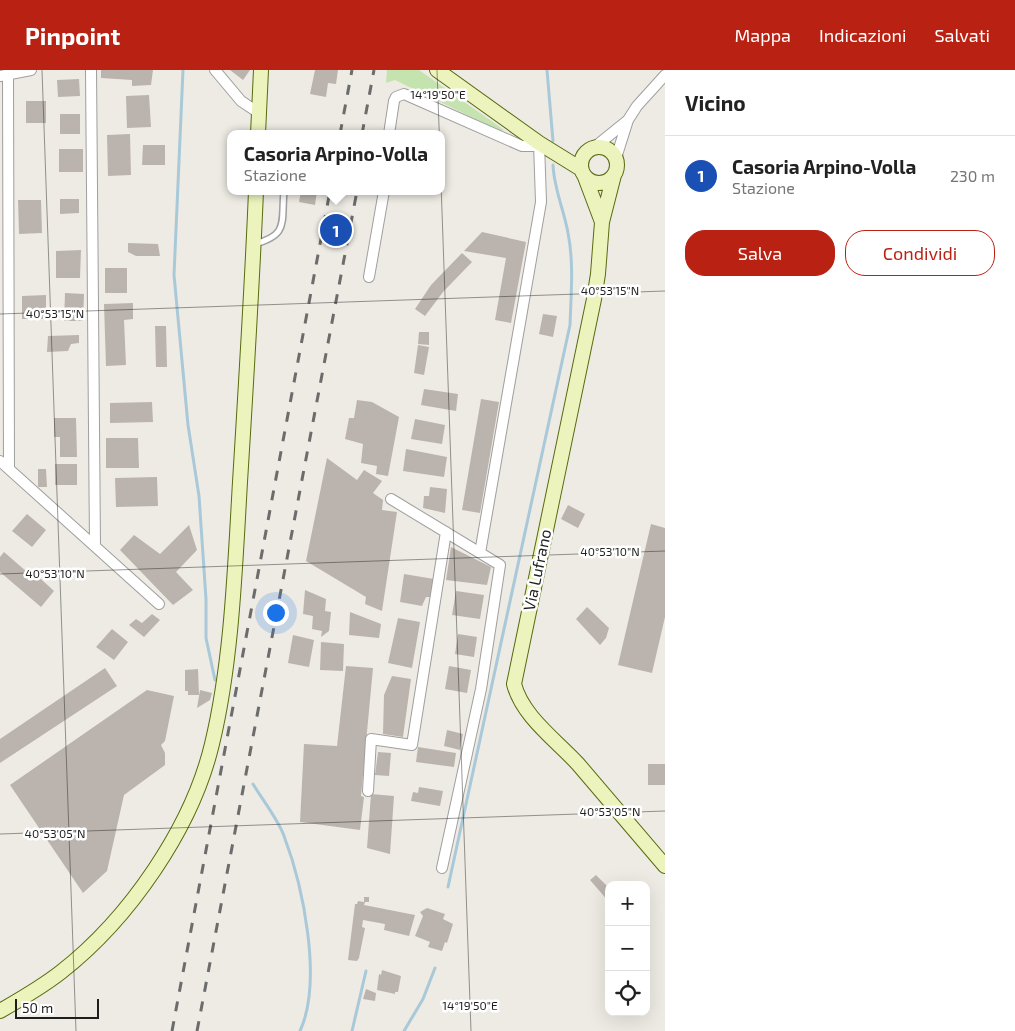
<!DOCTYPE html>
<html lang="it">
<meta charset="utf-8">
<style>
body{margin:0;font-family:"Exo 2",sans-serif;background:#f6f6f6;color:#222}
.controls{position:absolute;right:15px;bottom:15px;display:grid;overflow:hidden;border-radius:10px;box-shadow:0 5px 20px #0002}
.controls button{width:45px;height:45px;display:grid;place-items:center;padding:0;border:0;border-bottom:1px solid #e0e0e0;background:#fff;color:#222;font:25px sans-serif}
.scale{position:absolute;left:15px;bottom:12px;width:84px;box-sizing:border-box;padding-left:5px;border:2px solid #1e1e1e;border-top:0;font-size:14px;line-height:18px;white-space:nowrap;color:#1e1e1e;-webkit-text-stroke:4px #fff;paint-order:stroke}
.you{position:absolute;left:275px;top:542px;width:18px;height:18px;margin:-12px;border:4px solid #fff;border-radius:50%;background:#1a73e8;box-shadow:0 0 0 8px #1a73e833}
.badge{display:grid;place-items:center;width:32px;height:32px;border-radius:50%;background:#b92112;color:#fff;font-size:16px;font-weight:700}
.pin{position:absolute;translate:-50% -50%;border:2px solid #fff;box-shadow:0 1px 5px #0006}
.popup{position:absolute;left:227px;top:60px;width:218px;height:65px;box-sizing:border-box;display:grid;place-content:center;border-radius:10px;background:#fff;filter:drop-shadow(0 1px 4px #0005);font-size:16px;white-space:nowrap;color:#767676}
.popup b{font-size:19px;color:#222}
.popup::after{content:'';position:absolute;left:50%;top:100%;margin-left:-10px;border:10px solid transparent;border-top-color:#fff}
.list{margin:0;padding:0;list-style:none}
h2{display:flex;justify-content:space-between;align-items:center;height:65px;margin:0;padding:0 20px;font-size:21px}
h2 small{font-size:16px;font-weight:400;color:#767676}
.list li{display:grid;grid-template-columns:32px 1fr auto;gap:15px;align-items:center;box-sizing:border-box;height:80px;padding:0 20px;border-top:1px solid #e0e0e0}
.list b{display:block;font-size:19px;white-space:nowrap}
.list p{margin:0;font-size:16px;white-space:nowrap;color:#767676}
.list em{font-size:16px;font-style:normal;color:#767676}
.actions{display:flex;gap:10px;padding:15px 20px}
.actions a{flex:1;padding:11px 0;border:1px solid #b92112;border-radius:20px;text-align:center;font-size:18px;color:#b92112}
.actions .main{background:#b92112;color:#fff}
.icon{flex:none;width:28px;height:28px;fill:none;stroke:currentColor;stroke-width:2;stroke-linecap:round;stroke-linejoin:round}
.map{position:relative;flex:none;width:665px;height:961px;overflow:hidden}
header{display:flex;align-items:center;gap:30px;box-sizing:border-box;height:70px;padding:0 25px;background:#b92112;color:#fff}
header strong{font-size:24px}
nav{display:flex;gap:28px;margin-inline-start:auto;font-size:18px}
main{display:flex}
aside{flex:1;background:#fff}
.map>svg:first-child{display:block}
.grass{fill:#c4e3af}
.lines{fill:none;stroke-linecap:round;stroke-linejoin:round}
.stream{stroke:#a9c9d8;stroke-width:3}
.building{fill:#bbb4ae}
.lane-casing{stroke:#9f9f9f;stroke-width:8}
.street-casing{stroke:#9f9f9f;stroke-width:12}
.secondary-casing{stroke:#586b0f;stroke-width:16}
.lane{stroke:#fff;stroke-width:5}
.street{stroke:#fff;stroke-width:10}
.secondary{stroke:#ecf3bd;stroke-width:14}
.rail{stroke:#6c6c6c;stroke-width:3;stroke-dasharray:10 10;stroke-linecap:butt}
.ticks{fill:none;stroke:#1e1e1e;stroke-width:1;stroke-opacity:0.45}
.labels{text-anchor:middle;stroke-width:5;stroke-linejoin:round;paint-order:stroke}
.street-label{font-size:16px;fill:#1e1e1e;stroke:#fff}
.ticks-label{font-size:12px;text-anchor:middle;fill:#1e1e1e;stroke:#fff;stroke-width:5;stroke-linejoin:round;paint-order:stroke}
</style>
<header>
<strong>Pinpoint</strong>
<nav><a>Mappa</a><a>Indicazioni</a><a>Salvati</a></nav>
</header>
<main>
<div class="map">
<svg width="665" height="961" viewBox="0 0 665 961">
<rect width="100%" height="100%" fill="#eeebe4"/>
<!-- grass -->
<path class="grass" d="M387,0H419L504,60L500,61L395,10L386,13Z"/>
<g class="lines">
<!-- stream -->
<path class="stream" d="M183,0L174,205L188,355L199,426L206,529V568L215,610
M547,0L553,71
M253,714C262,729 279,751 284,766C303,816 323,911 300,961
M448,817L570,255C571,224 574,193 568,163C564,140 554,119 553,95
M352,961L366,901
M404,961L423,929L435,898"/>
</g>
<!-- building -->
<path class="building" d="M101,0H153L151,15L132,16V10L101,8Z
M230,0H250L243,10Z
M315,0H338L336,14L328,13L326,27L310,24Z
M79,9L80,26L58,27L57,10Z
M149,25L151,57L127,58L126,26Z
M26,31H46V53H26Z
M60,44H80V64H60Z
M130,64L131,105L108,106L107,65Z
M143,75H165V95H142Z
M59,79H83V102H59Z
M301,121H317L315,135L299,132Z
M60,129H79V143L60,144Z
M18,130H41L42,163L19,164Z
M482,162L526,172L511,253L495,250L506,188L464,181Z
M128,173L158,174L160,186H136L128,182Z
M81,180L80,208H56V181Z
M462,183L472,192L443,222L425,246L415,239L431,215Z
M105,198H127V223H105Z
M65,223L84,224L83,251H64Z
M46,225V249H22V226Z
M133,233V249L124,250L126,295L106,296L104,234Z
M543,244L557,246L553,267L539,264Z
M155,256H166L167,297H156Z
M419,262H429V275L418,274Z
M79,265V273L71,274L68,281L47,282L48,266Z
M418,275L429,277L424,305L414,303Z
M424,319L458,324L456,341L421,335Z
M481,329L499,332L480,443L462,440Z
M357,330L372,332L399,347L388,406L376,404L377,396L361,393L363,374L345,369L349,348H354Z
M152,332L153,352L110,353V333Z
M54,348H76L77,387H60V367H54Z
M415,349L445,355L442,374L411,369Z
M106,368H138L139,398H106Z
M406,379L447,387L444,407L403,401Z
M327,388L357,410L364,400L382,411L373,423L383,430L382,440L397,442L382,541L365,534L366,527L306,491Z
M55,394H77V415H55Z
M38,399H46L47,417H38Z
M157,407L158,436L116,437L115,408Z
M430,417L447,419L445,443L423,438L424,426H429Z
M568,435L585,444L578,458L561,449Z
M27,444L46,460L32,477L12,461Z
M651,454L665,458V547L652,603L618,595Z
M189,455L197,480L176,502L193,520L173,535L120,480L134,465L160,484Z
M451,477L491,497L487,515L446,510Z
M4,482L27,502L30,499L54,521L41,537L0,502V487Z
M404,504L434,509L431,527H426L422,536L400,532Z
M305,520L326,529L325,541L331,542L329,561L321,567L322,561L312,559L313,546L303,544Z
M456,521L484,525L480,549L452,545Z
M587,537L609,558L606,568L600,575L576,549Z
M350,542L381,554L379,568L349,565Z
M152,544L160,550L144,567L129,555L136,549L142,553Z
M398,548L420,552L412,598L388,593Z
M112,559L128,572L114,590L96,577Z
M458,564L477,567L474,587L455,584Z
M293,565L314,570L309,597L288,593Z
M321,572L344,574L343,601L320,600Z
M346,596L373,598L361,726L364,727L360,760L300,752L304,674L337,676Z
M449,596L471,600L467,623L445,619Z
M105,598L117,616L0,693V669Z
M198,599L199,625H188V621H185V600Z
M392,606L411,609L403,667L383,664L384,625Z
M147,620L174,626L165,671L161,675L165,683V695L124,725L107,801L83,823L10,715Z
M200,620L212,623L210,630L197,638Z
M447,660L463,664L460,680L444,676Z
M418,677L456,683L454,697L416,692Z
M378,682L391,683L389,706L375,705Z
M648,694H665V715H648Z
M419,717L443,721L440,736L411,731L413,722L418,723Z
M371,724L394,726L390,784L367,778Z
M596,805L609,818V832L590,810Z
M364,827H369V832H365L364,835L415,845L409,866L384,860L385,854L363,850L362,857L365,858L359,888L357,891L348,890L355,834H357L358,831L364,832Z
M427,838L445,844L443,849L453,854L447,873L445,872L442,881L428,877L430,872L415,866L423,846L420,842Z
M382,900L401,906L398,922H395V924L377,920L379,904L381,905Z
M366,919L376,923L375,931L363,929Z"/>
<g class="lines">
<!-- lane casing -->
<g class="lane-casing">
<path id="lane" d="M254,174C289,165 281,153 284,121"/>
</g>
<!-- street casing -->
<g class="street-casing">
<path id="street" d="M91,0L95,476
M215,0L241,31L259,43
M8,5L9,399
M0,6L31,0
M389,64L394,31L396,27L404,24L522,76H535L539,73L541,132L480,483
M596,76L627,51
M616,88L628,50L637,36L665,5
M369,207L384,121
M0,391L159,534
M391,429L500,495L481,619L442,798
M368,721L371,669L412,675L446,462"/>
</g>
<!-- secondary casing -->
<g class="secondary-casing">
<path id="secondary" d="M437,0L539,73L581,99
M258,64L261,0
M581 95a18 18 0 1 1 36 0a18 18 0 1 1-36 0Z
M614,105L602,152L598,204L594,229L514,614C522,646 556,670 578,694C607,728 636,762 665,796
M585,107L602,152
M0,941C21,929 42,917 61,902C129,849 192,758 212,674C232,591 235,497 240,412C246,315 252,218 256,121"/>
</g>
<!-- lane -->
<use href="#lane" class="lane"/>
<!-- street -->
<use href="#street" class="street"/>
<!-- secondary -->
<use href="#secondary" class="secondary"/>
<!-- rail -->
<path class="rail" d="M340,64L352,0
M362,64L374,0
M172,961L330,121
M197,961L357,121"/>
</g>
<!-- ticks -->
<path class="ticks" d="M42,0L76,961M437,0L471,961M0,244L665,221M0,504L665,481M0,764L665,741"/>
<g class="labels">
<!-- street labels -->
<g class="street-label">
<text transform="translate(537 500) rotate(-78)" y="6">Via Lufrano</text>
</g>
</g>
<g class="ticks-label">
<text x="438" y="29">14°19'50"E</text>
<text x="610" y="225">40°53'15"N</text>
<text x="55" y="248">40°53'15"N</text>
<text x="610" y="486">40°53'10"N</text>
<text x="55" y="508">40°53'10"N</text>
<text x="610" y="746">40°53'05"N</text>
<text x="55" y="768">40°53'05"N</text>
<text x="470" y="940">14°19'50"E</text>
</g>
</svg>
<div class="controls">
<button>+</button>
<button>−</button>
<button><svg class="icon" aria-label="locate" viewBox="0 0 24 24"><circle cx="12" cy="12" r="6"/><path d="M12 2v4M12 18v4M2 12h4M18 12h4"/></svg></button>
</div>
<div class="scale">50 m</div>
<div class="you"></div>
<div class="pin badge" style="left:336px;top:160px;background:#1a4fb4">1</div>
<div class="popup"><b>Casoria Arpino-Volla</b>Stazione</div>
</div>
<aside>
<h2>Vicino<small></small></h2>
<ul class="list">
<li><span class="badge" style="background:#1a4fb4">1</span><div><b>Casoria Arpino-Volla</b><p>Stazione</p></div><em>230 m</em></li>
</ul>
<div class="actions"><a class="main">Salva</a><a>Condividi</a></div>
</aside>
</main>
